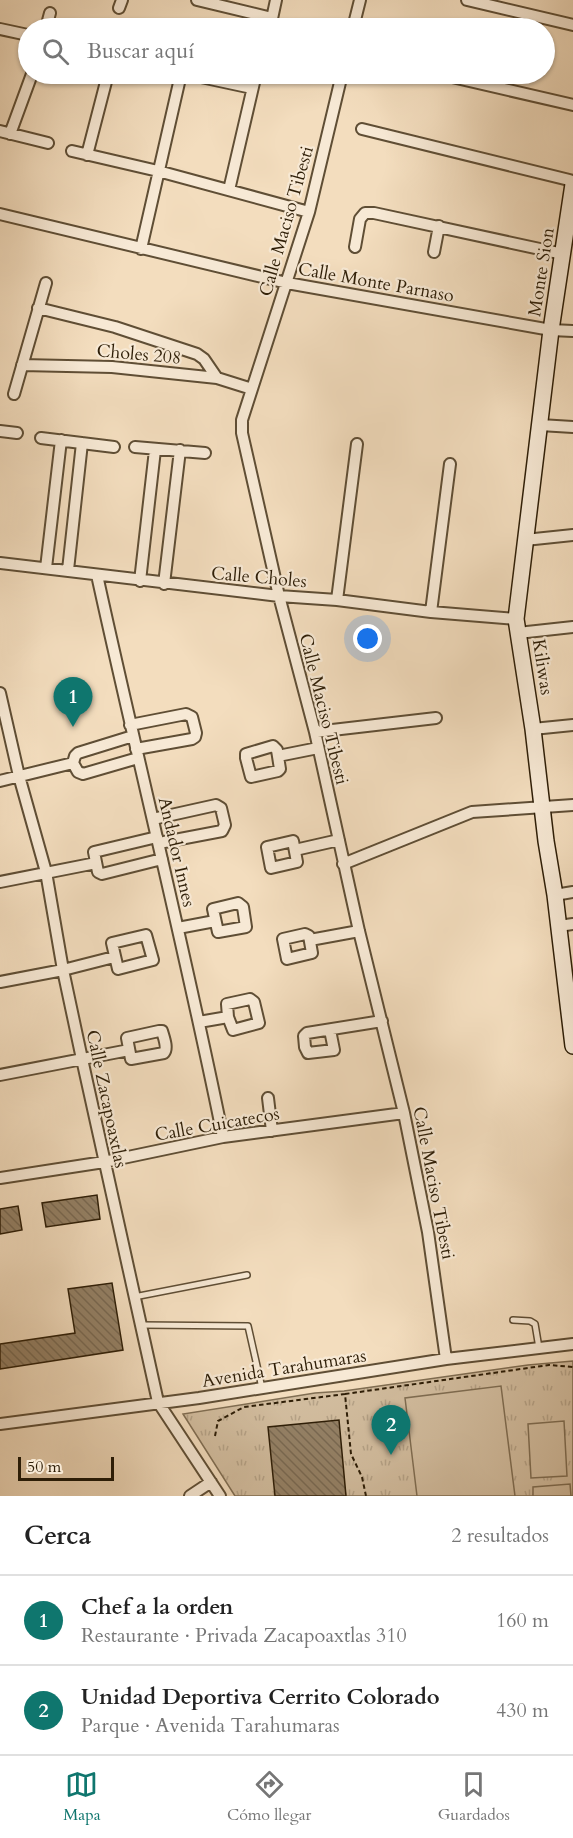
<!DOCTYPE html>
<html lang="es">
<meta charset="utf-8">
<style>
body{margin:0;font-family:Cardo,serif;background:#f6f6f6;color:#222}
.scale{position:absolute;left:18px;bottom:15px;width:96px;box-sizing:border-box;padding-left:6px;border:3px solid #2e1e07;border-top:0;font-size:16px;line-height:21px;white-space:nowrap;color:#2e1e07;-webkit-text-stroke:4px #f7e9d5;paint-order:stroke}
.you{position:absolute;left:368px;top:639px;width:21px;height:21px;margin:-15px;border:4px solid #fff;border-radius:50%;background:#1a73e8;box-shadow:0 0 0 9px #1a73e833}
.badge{display:grid;place-items:center;width:39px;height:39px;border-radius:50%;background:#0f766e;color:#fff;font-size:20px;font-weight:700}
.pin{position:absolute;translate:-50% -50px;filter:drop-shadow(0 2px 3px #0008)}
.pin::after{content:'';position:absolute;top:32px;width:21px;height:18px;background:inherit;clip-path:polygon(0 0,100% 0,50% 100%)}
.list{margin:0;padding:0;list-style:none}
h2{display:flex;justify-content:space-between;align-items:center;height:78px;margin:0;padding:0 24px;font-size:26px}
h2 small{font-size:20px;font-weight:400;color:#767676}
.list li{display:grid;grid-template-columns:39px 1fr auto;gap:18px;align-items:center;box-sizing:border-box;height:90px;padding:0 24px;border-top:2px solid #e0e0e0}
.list b{display:block;font-size:22px;white-space:nowrap}
.list p{margin:0;font-size:20px;white-space:nowrap;color:#767676}
.list em{font-size:20px;font-style:normal;color:#767676}
.icon{flex:none;width:33px;height:33px;fill:none;stroke:currentColor;stroke-width:2;stroke-linecap:round;stroke-linejoin:round}
.map{position:relative;flex:none;width:573px;height:1496px;overflow:hidden}
.search{position:absolute;background:#fff;box-shadow:0 2px 4px #0004;left:18px;right:18px;top:18px;height:66px;display:flex;align-items:center;gap:15px;box-sizing:border-box;padding:0 21px;border-radius:33px;color:#767676;font-size:22px}
.sheet{height:258px;background:#fff}
nav{display:flex;justify-content:space-around;align-items:center;box-sizing:border-box;height:84px;border-top:2px solid #e0e0e0;background:#fff;font-size:16px;color:#767676}
nav a{display:grid;justify-items:center;gap:3px}
nav .on{color:#0f766e}
.map>svg:first-child{display:block}
.park{fill:url(#park-tufts);stroke:#806e53;stroke-width:1.5}
.pitch{fill:#d2bd9f;stroke:#806e53;stroke-width:1.5}
.building{fill:url(#building-back-hatch);stroke:#2e1e07;stroke-width:1.5}
.lines{fill:none;stroke-linecap:round;stroke-linejoin:round}
.lane-casing{stroke:#5f4e35;stroke-width:8}
.street-casing{stroke:#5f4e35;stroke-width:14}
.secondary-casing{stroke:#2e1e07;stroke-width:18}
.path{stroke:#2e1e07;stroke-width:2;stroke-dasharray:4.5 3;stroke-linecap:butt}
.lane{stroke:#f7e9d5;stroke-width:5}
.street{stroke:#f7e9d5;stroke-width:10}
.secondary{stroke:#f7e9d5;stroke-width:15}
.labels{text-anchor:middle;stroke-width:4.5;stroke-linejoin:round;paint-order:stroke}
.street-label{font-size:18px;fill:#2e1e07;stroke:#f7e9d5}
</style>
<div class="map">
<svg width="573" height="1496" viewBox="0 0 573 1496">
<defs>
<pattern id="park-tufts" width="24" height="20" patternUnits="userSpaceOnUse" patternTransform="scale(1.5)"><rect width="24" height="20" fill="#d2bd9f"/><path d="M3 7l-1-3M5 7V3M7 7l1-3M15 17l-1-3M17 17v-4M19 17l1-3" fill="none" stroke="#b5a287"/></pattern>
<pattern id="building-back-hatch" width="6" height="6" patternUnits="userSpaceOnUse" patternTransform="scale(1.5)"><rect width="6" height="6" fill="#948166"/><path d="M-1 5l2 2M0 0l6 6M5-1l2 2" fill="none" stroke="#796952"/></pattern>
</defs>
<rect width="100%" height="100%" fill="#f3ddbe"/>
<filter id="stains"><feTurbulence type="fractalNoise" baseFrequency=".00333" numOctaves="4"/><feColorMatrix values="0 0 0 0 .2 0 0 0 0 .09 0 0 0 0 .02 0 0 0 .5 -.17"/></filter>
<radialGradient id="worn" r=".72"><stop offset=".6" stop-color="#630" stop-opacity="0"/><stop offset="1" stop-color="#630" stop-opacity=".3"/></radialGradient>
<!-- park -->
<path class="park" d="M573,1361V1496H235L183,1414L315,1393L344,1391L528,1365Z"/>
<!-- pitch -->
<path class="pitch" d="M501,1386L515,1496H417L405,1398Z
M564,1421L567,1476L531,1478L528,1424Z
M570,1484L571,1496H533V1487Z"/>
<!-- building -->
<path class="building" d="M97,1195L100,1219L46,1227L42,1203Z
M18,1206L22,1230L0,1234V1209Z
M112,1283L123,1350L0,1369V1344L75,1333L68,1289Z
M339,1420L346,1496H275L268,1427Z"/>
<g class="lines">
<!-- lane casing -->
<g class="lane-casing">
<path id="lane" d="M134,1297L247,1275
M513,1320L530,1321L535,1324L539,1348
M141,1325L248,1326L262,1388"/>
</g>
<!-- street casing -->
<g class="street-casing">
<path id="street" d="M197,0L272,18
M467,0L573,25
M119,8L122,0
M46,28L50,13
M270,28L276,0
M353,28L360,0
M0,29L28,35
M187,74L252,88
M342,74L309,212L242,420V433L279,596L315,732L359,931L404,1113L428,1232L446,1359
M439,74L573,105
M362,129L573,181
M0,131L48,143
M10,134L32,74
M72,151L158,171L309,212
M87,155L108,74
M229,190L256,74
M0,214L287,283L551,330L573,331
M355,247L360,219L365,213H374L563,254
M141,249L181,74
M434,252L439,226
M38,308L115,327L197,354L204,359L217,378
M22,365L112,367L217,378L252,389
M14,394L46,283
M540,425L573,427
M0,431L17,433
M41,438L114,447
M135,447L205,453
M525,540L573,535
M0,563L279,596L337,600L431,612L516,619
M46,568L61,440
M68,570L82,443
M97,575C138,762 185,949 223,1137
M140,581L155,450
M164,584L180,450
M337,600L357,444
M431,612L450,464
M518,633L573,627
M0,693L19,776L46,872L63,970L82,1059L158,1402L220,1496
M130,725L186,714L192,717L196,733L195,737L192,739L136,749
M533,729L573,725
M315,732L436,718
M133,736L78,753L75,756L73,763L78,772L83,774L138,758
M273,746L277,750L280,769L278,771L251,777L246,758V754Z
M278,756L318,748
M0,781L73,763
M153,819L216,805L221,808L225,825L222,831L159,843
M157,837L94,852L98,872L102,874L162,859
M293,841L297,862L271,868L267,847Z
M295,850L339,840
M343,864L472,812L573,805
M0,882L96,863
M555,895L573,892
M238,903L243,907L246,927L218,932L213,909Z
M559,926L573,924
M178,928L215,921
M305,934L309,936L312,953L287,959L283,939Z
M146,935L153,960L118,969L112,943Z
M310,940L359,931
M0,982L63,970L114,957
M250,999L254,1002L259,1023L233,1030L228,1017L227,1004Z
M199,1022L228,1017
M330,1030L334,1050L308,1053L305,1047L304,1036L307,1033L382,1021
M159,1031H162C164,1038 168,1048 164,1053L131,1059L127,1038Z
M0,1075L129,1050
M268,1098L272,1131
M0,1178L104,1162L223,1137L404,1113
M0,1424L199,1398L446,1359L573,1344
M190,1496L211,1482"/>
</g>
<!-- secondary casing -->
<g class="secondary-casing">
<path id="secondary" d="M573,184L551,330L516,619L533,729L546,841L555,895L573,1046"/>
</g>
<!-- path -->
<path class="path" d="M345,1394L549,1365L573,1367
M215,1436L218,1421L244,1407L345,1394L351,1454L362,1477L366,1496"/>
<!-- lane -->
<use href="#lane" class="lane"/>
<!-- street -->
<use href="#street" class="street"/>
<!-- secondary -->
<use href="#secondary" class="secondary"/>
</g>
<g class="labels">
<!-- street labels -->
<g class="street-label">
<text transform="translate(286 221) rotate(-74)" y="6">Calle Maciso Tibesti</text>
<text transform="translate(541 272) rotate(-81)" y="6">Monte Sion</text>
<text transform="translate(376 282) rotate(10)" y="6">Calle Monte Parnaso</text>
<text transform="translate(139 354) rotate(5)" y="6">Choles 208</text>
<text transform="translate(259 577) rotate(5)" y="6">Calle Choles</text>
<text transform="translate(543 667) rotate(81)" y="6">Kiliwas</text>
<text transform="translate(324 709) rotate(76)" y="6">Calle Maciso Tibesti</text>
<text transform="translate(177 852) rotate(77)" y="6">Andador Innes</text>
<text transform="translate(107 1099) rotate(78)" y="6">Calle Zacapoaxtlas</text>
<text transform="translate(217 1124) rotate(-10)" y="6">Calle Cuicatecos</text>
<text transform="translate(434 1183) rotate(79)" y="6">Calle Maciso Tibesti</text>
<text transform="translate(284 1368) rotate(-9)" y="6">Avenida Tarahumaras</text>
</g>
</g>
<rect width="100%" height="100%" filter="url(#stains)"/>
<rect width="100%" height="100%" fill="url(#worn)"/>
</svg>
<div class="scale">50 m</div>
<div class="you"></div>
<div class="pin badge" style="left:73px;top:727px">1</div>
<div class="pin badge" style="left:391px;top:1455px">2</div>
<div class="search"><svg class="icon" aria-label="search" viewBox="0 0 24 24"><circle cx="10" cy="10" r="6"/><path d="M15 15l6 6"/></svg>Buscar aquí</div>
</div>
<section class="sheet">
<h2>Cerca<small>2 resultados</small></h2>
<ul class="list">
<li><span class="badge">1</span><div><b>Chef a la orden</b><p>Restaurante · Privada Zacapoaxtlas 310</p></div><em>160 m</em></li>
<li><span class="badge">2</span><div><b>Unidad Deportiva Cerrito Colorado</b><p>Parque · Avenida Tarahumaras</p></div><em>430 m</em></li>
</ul>
</section>
<nav>
<a class="on"><svg class="icon" aria-label="map" viewBox="0 0 24 24"><path d="M3 6l6-2 6 2 6-2v14l-6 2-6-2-6 2zM9 4v14M15 6v14"/></svg>Mapa</a>
<a><svg class="icon" aria-label="directions" viewBox="0 0 24 24"><path d="M12 3l9 9-9 9-9-9zM9 14v-3h6M13 9l2 2-2 2"/></svg>Cómo llegar</a>
<a><svg class="icon" aria-label="saved" viewBox="0 0 24 24"><path d="M7 4h10v16l-5-4-5 4z"/></svg>Guardados</a>
</nav>
